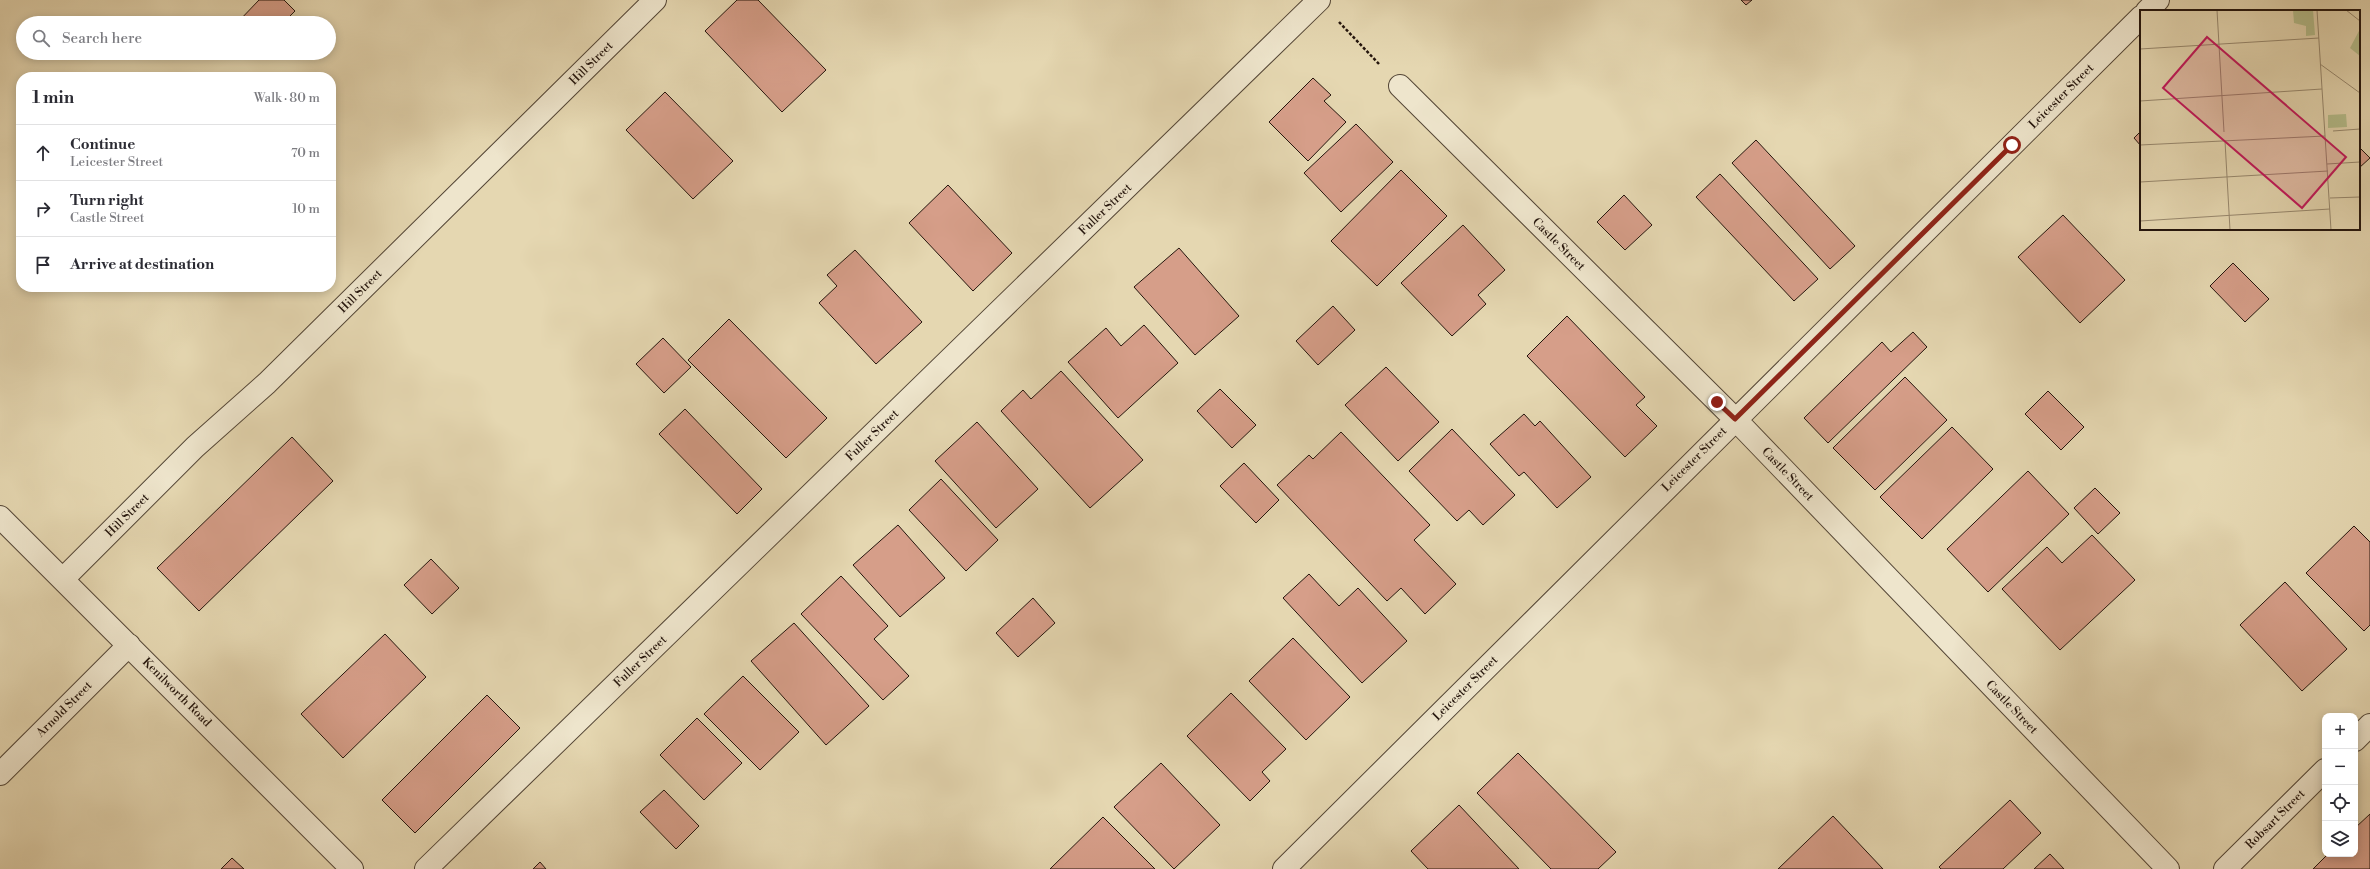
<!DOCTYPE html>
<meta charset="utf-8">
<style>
body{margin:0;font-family:"Libre Bodoni",serif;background:#f7f7f7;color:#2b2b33}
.controls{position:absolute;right:12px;bottom:12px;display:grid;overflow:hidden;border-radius:8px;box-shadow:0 2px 10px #0003}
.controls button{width:36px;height:36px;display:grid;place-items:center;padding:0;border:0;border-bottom:1px solid #e1e1e2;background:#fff;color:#2b2b33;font:20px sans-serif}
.stop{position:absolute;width:12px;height:12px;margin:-9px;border:3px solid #8f2418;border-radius:50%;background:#fff}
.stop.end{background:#8f2418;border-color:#fff;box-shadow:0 1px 4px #0008}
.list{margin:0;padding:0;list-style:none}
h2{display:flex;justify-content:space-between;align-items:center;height:52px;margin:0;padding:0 16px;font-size:17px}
h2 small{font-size:13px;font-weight:400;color:#7c7c81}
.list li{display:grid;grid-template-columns:26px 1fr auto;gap:12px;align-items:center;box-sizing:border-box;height:56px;padding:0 16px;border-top:1px solid #e1e1e2}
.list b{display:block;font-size:15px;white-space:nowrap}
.list p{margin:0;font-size:13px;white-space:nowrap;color:#7c7c81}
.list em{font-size:13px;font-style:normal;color:#7c7c81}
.icon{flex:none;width:22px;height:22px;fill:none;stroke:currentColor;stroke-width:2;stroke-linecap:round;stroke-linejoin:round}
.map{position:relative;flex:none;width:2370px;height:869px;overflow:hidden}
.search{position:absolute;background:#fff;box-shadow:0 2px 10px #0003;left:16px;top:16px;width:320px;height:44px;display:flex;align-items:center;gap:10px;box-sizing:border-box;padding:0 14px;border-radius:22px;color:#7c7c81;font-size:15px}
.panel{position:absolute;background:#fff;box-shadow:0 2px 10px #0003;left:16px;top:72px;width:320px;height:220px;border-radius:16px}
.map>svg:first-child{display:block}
.building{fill:#d69e89;stroke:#24150d}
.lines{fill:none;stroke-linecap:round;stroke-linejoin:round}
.minor-casing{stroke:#544636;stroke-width:24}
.path{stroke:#24150d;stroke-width:2.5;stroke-dasharray:3 2;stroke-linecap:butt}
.minor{stroke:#eee5cc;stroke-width:22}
.route{stroke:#8f2418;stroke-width:5}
.labels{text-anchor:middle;stroke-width:3;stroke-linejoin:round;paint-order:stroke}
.street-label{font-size:12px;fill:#24150d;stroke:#eee5cc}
.inset-road{fill:none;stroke:#98896f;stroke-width:1}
.view{fill:#c2185b;fill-opacity:0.15;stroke:#c2185b;stroke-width:2}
.inset-edge{fill:none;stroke:#24150d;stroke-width:2}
</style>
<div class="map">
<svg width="2370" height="869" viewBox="0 0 2370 869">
<rect width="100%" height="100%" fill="#e5d7b1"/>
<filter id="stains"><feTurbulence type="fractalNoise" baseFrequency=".005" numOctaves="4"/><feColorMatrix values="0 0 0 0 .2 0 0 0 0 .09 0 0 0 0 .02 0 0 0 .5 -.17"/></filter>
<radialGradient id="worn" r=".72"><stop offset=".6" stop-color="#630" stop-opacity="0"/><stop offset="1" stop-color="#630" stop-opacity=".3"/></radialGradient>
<!-- building -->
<path class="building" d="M259,0H284L295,11L283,23H237Z
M737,0H758L826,70L782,112L705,31Z
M1741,0H1752L1746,5Z
M1313,78L1331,95L1324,101L1346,122L1308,161L1269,122Z
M665,92L733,161L693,199L626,130Z
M1356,124L1393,162L1341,212L1304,173Z
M2141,131V146L2134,138Z
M1756,140L1855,246L1830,269L1732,163Z
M2359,147L2370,158L2359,168Z
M1401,170L1447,216L1377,286L1331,241Z
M1720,174L1818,279L1794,301L1696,197Z
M948,185L1012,253L973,291L909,223Z
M1624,195L1652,225L1625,250L1597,222Z
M2063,215L2125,280L2080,323L2018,257Z
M1463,225L1505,270L1478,295L1486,304L1452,336L1401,283Z
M1179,248L1239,316L1195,355L1134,287Z
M855,250L922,322L876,364L819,303L837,286L827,275Z
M2233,263L2269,299L2245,322L2210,286Z
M1333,306L1355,330L1318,365L1296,341Z
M1567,316L1645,397L1636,405L1657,426L1625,457L1527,356Z
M729,319L827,418L786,458L688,360Z
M1144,325L1178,363L1118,418L1068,362L1106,328L1121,346Z
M1913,332L1927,347L1828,443L1804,418L1882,342L1891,352Z
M663,338L691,367L664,393L636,364Z
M1386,367L1439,422L1398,461L1345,405Z
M1061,371L1143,460L1090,508L1001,411L1023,390L1031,399Z
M1905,377L1947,420L1875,490L1833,448Z
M1220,389L1256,425L1232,448L1197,411Z
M2048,391L2084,427L2061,450L2025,414Z
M685,409L762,489L737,514L659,434Z
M1524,414L1535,426L1540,421L1591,477L1557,508L1524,472L1519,476L1490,444Z
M977,422L1038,489L996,528L935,461Z
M1952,427L1993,469L1922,539L1880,497Z
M1452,429L1515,495L1483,525L1469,510L1457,521L1409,471Z
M1341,432L1430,525L1414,540L1456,584L1425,614L1401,588L1387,601L1277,485L1309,455L1313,459Z
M292,437L333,481L199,611L157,568Z
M1244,463L1279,500L1256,523L1220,486Z
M2028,471L2069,514L1988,592L1947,549Z
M941,479L998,540L966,571L909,510Z
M2095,488L2120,513L2098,534L2074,508Z
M898,525L945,578L900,617L853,565Z
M2354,526L2370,542V625L2364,631L2306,573Z
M2092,535L2135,580L2060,650L2002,589L2047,547L2062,563Z
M431,559L459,588L432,614L404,585Z
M1309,574L1339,606L1358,588L1407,641L1362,683L1283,598Z
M841,576L888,626L874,639L909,676L883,700L801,614Z
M2285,582L2347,649L2302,691L2240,625Z
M1033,598L1055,623L1018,657L996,633Z
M794,623L869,706L826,745L751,661Z
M385,634L426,677L343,758L301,714Z
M1293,638L1350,697L1306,740L1249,681Z
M743,676L799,732L760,770L704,714Z
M1231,693L1286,749L1262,772L1270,781L1250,801L1187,736Z
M487,695L520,728L415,833L382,800Z
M697,718L742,763L704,800L660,755Z
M1518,753L1616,852L1598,869H1551L1477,793Z
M1161,763L1220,825L1174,869L1114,807Z
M664,790L699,826L676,849L640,812Z
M2010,800L2041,833L2003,869H1941L1939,867Z
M1459,805L1519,869H1428L1411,851Z
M2370,814V869H2313L2328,854H2355V828Z
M1833,816L1883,869H1778Z
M1103,817L1155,869H1050Z
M2050,854L2064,869H2034Z
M232,858L244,869H221Z
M540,862L546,869H533Z"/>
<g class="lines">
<!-- minor casing -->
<g class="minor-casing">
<path id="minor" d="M2147,11L2158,0
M1400,86L1735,419L2168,869
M0,517L352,869
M63,579L195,447L267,383L655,0
M2355,740L2370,725
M0,774L129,645
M426,869L1319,0
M1284,869L2141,17
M2225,869L2325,770"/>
</g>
<!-- path -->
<path class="path" d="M1339,22L1379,64"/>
<!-- minor -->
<use href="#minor" class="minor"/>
</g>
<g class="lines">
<!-- route -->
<path class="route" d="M1717,402L1735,419L2012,145"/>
</g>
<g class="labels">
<!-- street labels -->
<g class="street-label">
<text transform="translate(591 63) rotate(-45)" y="4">Hill Street</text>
<text transform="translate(2061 96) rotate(-45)" y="4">Leicester Street</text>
<text transform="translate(1105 209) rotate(-44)" y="4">Fuller Street</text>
<text transform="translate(1559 244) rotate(45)" y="4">Castle Street</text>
<text transform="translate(360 291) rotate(-45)" y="4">Hill Street</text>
<text transform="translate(872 435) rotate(-44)" y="4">Fuller Street</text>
<text transform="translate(1694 459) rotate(-45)" y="4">Leicester Street</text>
<text transform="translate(1788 474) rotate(46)" y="4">Castle Street</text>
<text transform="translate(127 515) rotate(-45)" y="4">Hill Street</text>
<text transform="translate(640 661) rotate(-44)" y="4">Fuller Street</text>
<text transform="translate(1465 688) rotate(-45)" y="4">Leicester Street</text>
<text transform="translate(177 692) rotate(45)" y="4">Kenilworth Road</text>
<text transform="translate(2012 707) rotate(46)" y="4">Castle Street</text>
<text transform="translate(64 709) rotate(-45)" y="4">Arnold Street</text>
<text transform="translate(2275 819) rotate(-45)" y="4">Robsart Street</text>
</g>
</g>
<!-- overview -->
<g transform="translate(2140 10)">
<rect width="220" height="220" fill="#e5d7b1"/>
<path d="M153,0H173L175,25L166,26V16L154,13ZM220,19V46L210,38ZM206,104L207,117L188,118V105Z" fill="#b5be8c"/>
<path class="inset-road" d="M77,0L84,122M177,0L191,220M206,0L220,11M0,39L179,28M180,54L220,83M0,91L182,79M193,121L220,119M85,131L90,220M0,135L185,126M187,154L220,152M0,172L188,161M190,188L220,187M0,211L190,199"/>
<path class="view" d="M67,27L206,147L162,198L23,78Z"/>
<rect width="220" height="220" class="inset-edge"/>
</g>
<rect width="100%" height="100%" filter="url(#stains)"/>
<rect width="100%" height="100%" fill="url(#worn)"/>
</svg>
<div class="controls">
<button>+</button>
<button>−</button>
<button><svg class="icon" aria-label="locate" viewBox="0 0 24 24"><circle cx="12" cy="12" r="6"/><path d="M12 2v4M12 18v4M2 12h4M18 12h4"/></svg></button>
<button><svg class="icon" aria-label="layers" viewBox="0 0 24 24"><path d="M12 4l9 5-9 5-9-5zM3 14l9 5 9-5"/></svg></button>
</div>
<div class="stop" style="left:2012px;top:145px"></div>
<div class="stop end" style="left:1717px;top:402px"></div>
<div class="search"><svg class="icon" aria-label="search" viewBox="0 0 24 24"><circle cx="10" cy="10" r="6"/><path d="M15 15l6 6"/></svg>Search here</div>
<section class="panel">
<h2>1 min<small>Walk · 80 m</small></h2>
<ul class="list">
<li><svg class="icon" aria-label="ahead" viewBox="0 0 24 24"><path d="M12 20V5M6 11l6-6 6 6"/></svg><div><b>Continue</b><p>Leicester Street</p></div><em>70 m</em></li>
<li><svg class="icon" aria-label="right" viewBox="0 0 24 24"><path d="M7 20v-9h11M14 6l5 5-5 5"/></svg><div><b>Turn right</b><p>Castle Street</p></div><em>10 m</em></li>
<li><svg class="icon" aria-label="arrive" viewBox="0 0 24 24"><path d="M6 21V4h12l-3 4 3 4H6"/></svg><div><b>Arrive at destination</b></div></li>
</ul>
</section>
</div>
